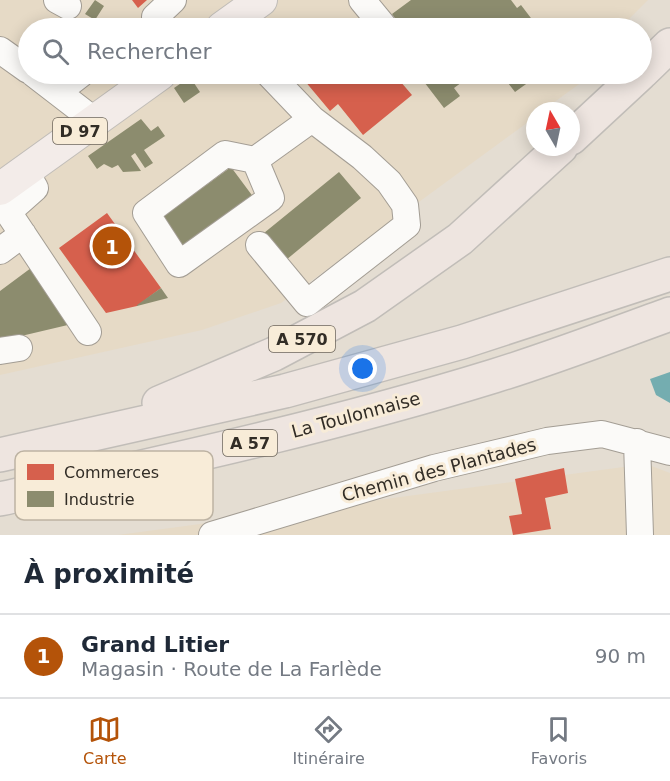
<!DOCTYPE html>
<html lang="fr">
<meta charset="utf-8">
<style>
body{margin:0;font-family:"DejaVu Sans",sans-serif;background:#f6f6f7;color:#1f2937}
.compass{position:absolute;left:526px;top:102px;width:54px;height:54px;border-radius:50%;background:#fff;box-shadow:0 3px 15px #0003;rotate:351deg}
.you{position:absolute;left:363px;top:369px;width:21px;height:21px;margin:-15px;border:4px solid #fff;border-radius:50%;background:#1a73e8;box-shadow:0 0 0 9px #1a73e833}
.badge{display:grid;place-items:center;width:39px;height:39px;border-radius:50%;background:#b45309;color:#fff;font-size:20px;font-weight:700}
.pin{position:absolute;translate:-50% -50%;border:3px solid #fff;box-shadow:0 2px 6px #0006}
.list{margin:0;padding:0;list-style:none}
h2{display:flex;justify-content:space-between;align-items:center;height:78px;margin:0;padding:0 24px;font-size:26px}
h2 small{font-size:20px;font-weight:400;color:#747a83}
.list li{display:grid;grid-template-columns:39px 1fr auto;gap:18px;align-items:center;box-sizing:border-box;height:84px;padding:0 24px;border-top:2px solid #e0e1e3}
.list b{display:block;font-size:22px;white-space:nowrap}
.list p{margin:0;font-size:20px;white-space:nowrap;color:#747a83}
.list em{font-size:20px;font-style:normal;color:#747a83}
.icon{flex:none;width:33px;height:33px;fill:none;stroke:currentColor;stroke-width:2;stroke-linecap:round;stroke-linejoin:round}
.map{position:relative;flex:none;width:670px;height:535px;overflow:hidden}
.search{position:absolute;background:#fff;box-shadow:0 3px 15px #0003;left:18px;right:18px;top:18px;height:66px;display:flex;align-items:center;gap:15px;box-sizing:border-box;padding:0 21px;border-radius:33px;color:#747a83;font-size:22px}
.sheet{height:162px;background:#fff}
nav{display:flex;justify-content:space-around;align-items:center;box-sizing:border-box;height:84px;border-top:2px solid #e0e1e3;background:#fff;font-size:16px;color:#747a83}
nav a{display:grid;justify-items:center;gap:3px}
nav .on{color:#b45309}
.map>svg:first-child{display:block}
.built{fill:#e6dac6}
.water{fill:#74adb0}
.shops{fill:#d6604d}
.industry{fill:#8c8c6e}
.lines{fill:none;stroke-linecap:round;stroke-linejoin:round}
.minor-casing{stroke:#a39d94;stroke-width:28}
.major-casing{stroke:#c1bdb8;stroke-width:34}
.highway-casing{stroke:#c1bdb8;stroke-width:36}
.minor{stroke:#fbfaf8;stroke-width:26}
.major{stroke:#f3ece9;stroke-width:32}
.highway{stroke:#eee5e0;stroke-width:33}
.labels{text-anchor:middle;stroke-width:6;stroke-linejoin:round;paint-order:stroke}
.shield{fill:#f8ecd8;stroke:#6d665b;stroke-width:1.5}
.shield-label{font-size:16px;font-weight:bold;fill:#322d26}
.street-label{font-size:18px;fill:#322d26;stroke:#f8ecd8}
.key{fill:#f8ecd8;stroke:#bdb3a3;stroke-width:1.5}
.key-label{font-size:16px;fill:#322d26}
</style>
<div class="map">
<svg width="670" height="535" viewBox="0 0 670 535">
<rect width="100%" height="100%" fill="#e4ddd2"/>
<!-- built -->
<path class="built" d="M0,0H648L620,28H28V74H593L542,111H535V117L281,303L202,330L0,375Z
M646,464L670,473V535H118Z"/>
<!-- water -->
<path class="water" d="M670,372V403L656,395L650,379Z"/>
<!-- shops -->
<path class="shops" d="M132,0H147L138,8Z
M299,74H394L412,95L363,135L338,104L330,111Z
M107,213L161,288L137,306L106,313L59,248Z
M564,468L568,493L545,498L551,529L513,535L509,516L522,514L515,479Z"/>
<!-- industry -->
<path class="industry" d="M95,0L104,6L95,20L85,14Z
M411,0H511L517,8L521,5L537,26L533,28H402L392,14Z
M418,74H473L454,88L460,96L444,108Z
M501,74H540L515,92Z
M190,77L200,92L184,103L174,88Z
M141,119L151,131L158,126L165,136L144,150L153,163L145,168L135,153L131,156L141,171L123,172L118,165L112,168L104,164L97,169L88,156Z
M231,167L254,198L184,250L161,218Z
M339,172L361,198L286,260L264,233Z
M31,268L72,324L0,341V291Z
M161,288L168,298L137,306V305Z"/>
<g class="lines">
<!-- minor casing -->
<g class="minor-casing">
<path id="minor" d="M57,0L68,6
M362,0L385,28
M155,17L173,0
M0,50L28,70
M34,74L95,121
M59,91L81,74
M255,160L271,198L179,264L146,213L225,154L255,160L312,119
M25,171L35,188L8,212L88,332
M259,245L307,303L407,225L405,205L389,182L362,157L312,119L269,74
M0,251L23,234
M0,351L19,348
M637,442L640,535
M212,535L434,468L547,441L602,434L670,452"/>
</g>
<!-- major casing -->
<g class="major-casing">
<path id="major" d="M222,28L261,0
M0,189L160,74"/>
</g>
<!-- highway casing -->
<g class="highway-casing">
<path id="highway" d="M642,72L670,45
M571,138L640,74
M159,403L274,354L365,306L460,239L561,147
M0,455L285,391L462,342L670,274
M0,499C166,462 332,426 494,376C553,358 612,335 670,314"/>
</g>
<!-- minor -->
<use href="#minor" class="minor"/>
<!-- major -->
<use href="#major" class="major"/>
<!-- highway -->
<use href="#highway" class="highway"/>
</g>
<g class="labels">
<!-- shield labels -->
<g class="shield">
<rect x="53" y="118" width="54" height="26" rx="4.5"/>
<rect x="269" y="326" width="66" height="26" rx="4.5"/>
<rect x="223" y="430" width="54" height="26" rx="4.5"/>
</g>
<g class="shield-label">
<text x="80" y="137">D 97</text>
<text x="302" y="345">A 570</text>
<text x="250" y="449">A 57</text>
</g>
<!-- street labels -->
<g class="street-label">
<text transform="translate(356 415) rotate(-15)" y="6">La Toulonnaise</text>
<text transform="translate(439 470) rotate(-15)" y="6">Chemin des Plantades</text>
</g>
</g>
<!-- legend -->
<rect x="15" y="451" width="198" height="69" rx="9" class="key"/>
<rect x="27" y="464" width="27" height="16" fill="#d6604d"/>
<rect x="27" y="491" width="27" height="16" fill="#8c8c6e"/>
<g class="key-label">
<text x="64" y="478">Commerces</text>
<text x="64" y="505">Industrie</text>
</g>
</svg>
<svg class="compass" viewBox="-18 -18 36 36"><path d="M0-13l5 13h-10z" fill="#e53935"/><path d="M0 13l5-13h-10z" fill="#747a83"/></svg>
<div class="you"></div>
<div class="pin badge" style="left:112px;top:246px">1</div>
<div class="search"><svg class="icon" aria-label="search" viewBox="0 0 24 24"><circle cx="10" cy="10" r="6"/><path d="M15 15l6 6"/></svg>Rechercher</div>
</div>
<section class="sheet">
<h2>À proximité<small></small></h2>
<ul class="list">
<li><span class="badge">1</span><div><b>Grand Litier</b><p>Magasin · Route de La Farlède</p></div><em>90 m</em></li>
</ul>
</section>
<nav>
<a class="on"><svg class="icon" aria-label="map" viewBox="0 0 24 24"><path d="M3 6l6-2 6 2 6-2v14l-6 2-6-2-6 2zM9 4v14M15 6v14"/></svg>Carte</a>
<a><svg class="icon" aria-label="directions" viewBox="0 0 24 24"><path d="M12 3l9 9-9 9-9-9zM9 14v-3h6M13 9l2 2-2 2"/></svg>Itinéraire</a>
<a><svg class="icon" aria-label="saved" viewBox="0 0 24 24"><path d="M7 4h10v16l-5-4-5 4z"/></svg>Favoris</a>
</nav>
